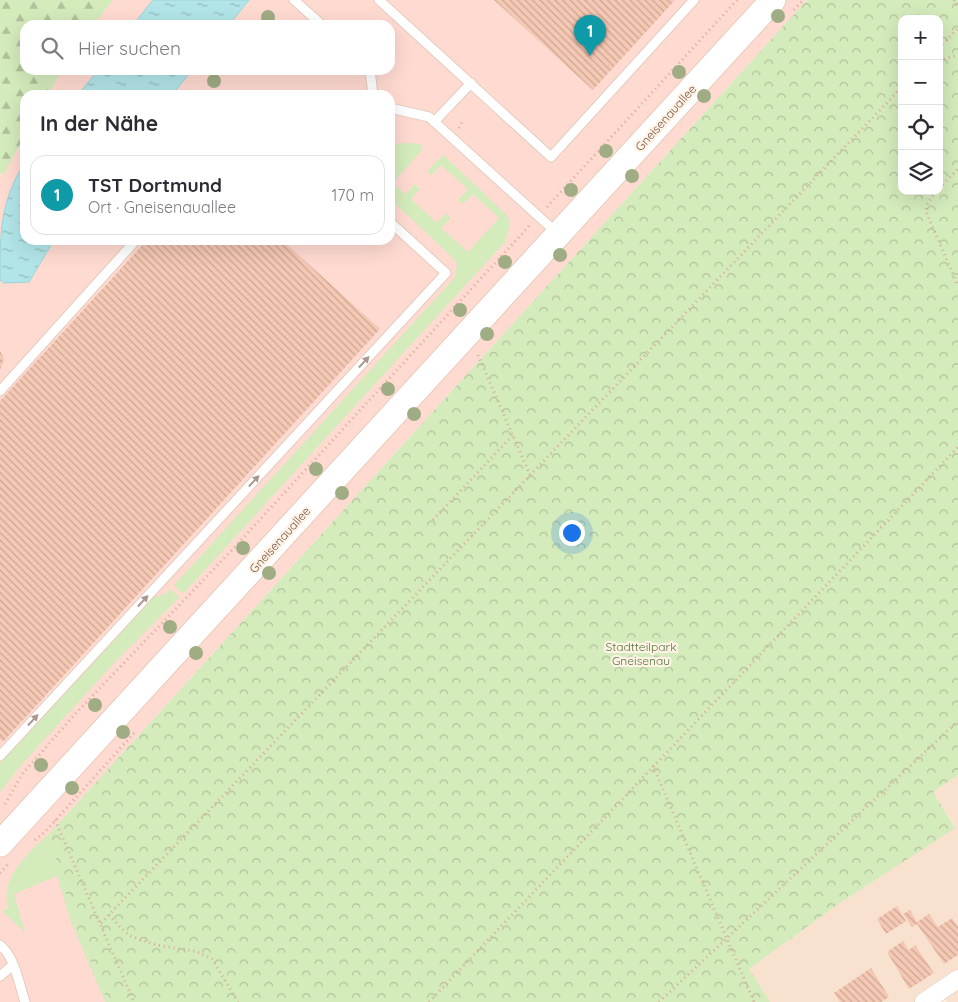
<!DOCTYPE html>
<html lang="de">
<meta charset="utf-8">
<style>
body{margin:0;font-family:Quicksand,sans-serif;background:#f2f2f3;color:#2b2b33}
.controls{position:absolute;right:15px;top:15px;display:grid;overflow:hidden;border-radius:10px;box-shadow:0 5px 20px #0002}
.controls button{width:45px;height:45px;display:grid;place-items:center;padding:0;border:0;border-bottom:1px solid #e1e1e2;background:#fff;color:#2b2b33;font:25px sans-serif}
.you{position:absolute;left:571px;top:532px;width:18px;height:18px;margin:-12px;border:4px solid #fff;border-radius:50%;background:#1a73e8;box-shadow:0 0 0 8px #1a73e833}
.badge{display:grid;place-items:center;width:32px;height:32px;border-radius:50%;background:#db2777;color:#fff;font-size:16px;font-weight:700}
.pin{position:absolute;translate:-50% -41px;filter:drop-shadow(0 1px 2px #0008)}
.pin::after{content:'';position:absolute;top:26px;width:18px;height:15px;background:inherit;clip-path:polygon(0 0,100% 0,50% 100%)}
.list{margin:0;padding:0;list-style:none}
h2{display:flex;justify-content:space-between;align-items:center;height:65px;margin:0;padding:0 20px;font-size:21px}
h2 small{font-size:16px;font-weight:400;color:#7c7c81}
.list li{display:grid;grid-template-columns:32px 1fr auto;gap:15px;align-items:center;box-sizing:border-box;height:80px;margin:0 10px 10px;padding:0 10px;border:1px solid #e1e1e2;border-radius:15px}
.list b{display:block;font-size:19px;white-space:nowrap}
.list p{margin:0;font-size:16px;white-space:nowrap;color:#7c7c81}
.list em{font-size:16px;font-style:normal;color:#7c7c81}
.icon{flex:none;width:28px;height:28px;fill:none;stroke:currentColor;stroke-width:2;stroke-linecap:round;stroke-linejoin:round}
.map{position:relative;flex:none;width:958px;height:1002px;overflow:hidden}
.search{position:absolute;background:#fff;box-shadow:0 5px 20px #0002;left:20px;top:20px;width:375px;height:55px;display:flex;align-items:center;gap:12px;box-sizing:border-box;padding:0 18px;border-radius:15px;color:#7c7c81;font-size:19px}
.panel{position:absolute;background:#fff;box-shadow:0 5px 20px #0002;left:20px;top:90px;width:375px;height:155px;border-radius:15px}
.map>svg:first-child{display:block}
.residential{fill:#f8e2cf}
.commercial{fill:#ffdad1}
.grass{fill:#d4ebbc}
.forest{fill:url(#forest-firs)}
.park{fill:url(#park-crowns);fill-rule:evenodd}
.water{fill:url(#water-ripples);stroke:#98d6da}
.building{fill:url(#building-back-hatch)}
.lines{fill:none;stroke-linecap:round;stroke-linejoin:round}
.service-casing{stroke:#e4cbbd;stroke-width:11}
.minor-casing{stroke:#e4cbbd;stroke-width:19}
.secondary-casing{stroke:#e9cbb9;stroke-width:27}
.path{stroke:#d9ab98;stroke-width:3;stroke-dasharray:1 4;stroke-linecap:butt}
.service{stroke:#fff;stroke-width:9}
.minor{stroke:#fff;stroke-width:18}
.secondary{stroke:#fff;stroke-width:25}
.tree{fill:#9fac84}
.oneway{fill:#ac978f}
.labels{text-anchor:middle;stroke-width:4.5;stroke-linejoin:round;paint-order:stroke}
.street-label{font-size:12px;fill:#755245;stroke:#fff3e6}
.park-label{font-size:12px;fill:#51763a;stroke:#fff3e6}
</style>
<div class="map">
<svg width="958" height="1002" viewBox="0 0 958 1002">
<defs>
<pattern id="forest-firs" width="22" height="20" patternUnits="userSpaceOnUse" patternTransform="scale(1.25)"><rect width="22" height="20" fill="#d4ebbc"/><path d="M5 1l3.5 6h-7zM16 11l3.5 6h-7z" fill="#b1c19b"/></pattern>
<pattern id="park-crowns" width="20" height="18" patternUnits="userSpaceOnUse" patternTransform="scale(1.25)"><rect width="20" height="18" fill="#d4ebbc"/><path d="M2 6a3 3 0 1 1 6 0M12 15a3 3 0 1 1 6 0" fill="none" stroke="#b1c19b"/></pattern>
<pattern id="water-ripples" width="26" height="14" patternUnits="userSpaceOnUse" patternTransform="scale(1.25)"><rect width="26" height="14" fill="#b2e5e8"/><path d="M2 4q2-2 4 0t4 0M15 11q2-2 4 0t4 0" fill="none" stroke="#95bcbe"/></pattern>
<pattern id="building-back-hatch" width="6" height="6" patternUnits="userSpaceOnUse" patternTransform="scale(1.25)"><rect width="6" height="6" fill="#f5c8b4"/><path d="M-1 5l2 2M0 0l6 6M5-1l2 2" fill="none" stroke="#cba594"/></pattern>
</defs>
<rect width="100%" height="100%" fill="#feefde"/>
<!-- residential -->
<path class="residential" d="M958,775V1002H947L940,992L924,1002H770L749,969L837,905L955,827L933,792Z"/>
<!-- commercial -->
<path class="commercial" d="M113,0H807L49,834L74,922L108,1002H0V173L3,175L25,136V240H390V95H48L62,70H390V25H94Z"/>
<!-- grass -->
<path class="grass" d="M411,143L423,145L421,151L393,183L405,194L415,184L420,189L411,199L437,223L446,213L451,218L441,228L468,252L499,218L473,194L463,204L458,200L468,189L441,165L431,175L427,171L443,155L508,216L510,224L505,242L183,594L174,585L455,277L457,264L452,257L390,199V144Z
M170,589L180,597L114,663L23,763L0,792V763L150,598L166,594Z
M49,834L74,922L108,1002H105L71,922L57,876L14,894L24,929L23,931L2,911L8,908C0,878 28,852 49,834Z"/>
<!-- forest -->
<path class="forest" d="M0,0H113L94,25H25V70H62L48,95H25V136L3,175L0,173Z"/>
<!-- park -->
<path class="park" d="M807,0H958V775L933,792L955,828L837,905L749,969L770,1002H108L74,922L49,834ZM902,19H939V191H902Z"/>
<!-- water -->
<path class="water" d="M153,0H249L229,25H133Z
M98,70H192L172,95H78Z
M25,162V240H54L29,282L4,283L0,280C0,232 0,202 25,162Z"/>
<!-- building -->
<path class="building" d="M494,0H675L593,90Z
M147,240H282L380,329L3,742L0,739V401Z
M0,351L4,359L0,370Z
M897,906L906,921L886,934L877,919Z
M910,910L917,922L929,914L938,927L952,918L958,927V955L944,964L917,924L912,927L903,914Z
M903,941L909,950L915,945L934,973L909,989L887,952Z
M871,968L889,997L881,1002H840L834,993Z"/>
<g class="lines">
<!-- service casing -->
<g class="service-casing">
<path id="service" d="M294,0L322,25
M379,0L551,157L694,0
M370,70L373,95
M390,108L429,117L557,233
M434,122L471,83
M0,391L136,240
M0,756L446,273L390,222
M0,945C15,957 19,984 25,1002
M0,976L13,965"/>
</g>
<!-- minor casing -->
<g class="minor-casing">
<path id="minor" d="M924,1002L958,979"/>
</g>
<!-- secondary casing -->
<g class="secondary-casing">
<path id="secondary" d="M0,844L773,0"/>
</g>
<!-- path -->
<path class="path" d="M954,0L958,8
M794,10L803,0
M939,48L958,28
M939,60L958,55
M459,128L463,120
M939,188L958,169
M936,191L926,206L927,214L958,286
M547,207L737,0
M478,355L530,475
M433,520L513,435
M653,766L754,1002
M5,804L23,773L78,711L232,550L529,226
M55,820L134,1002
M35,840L44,833L134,733
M0,873L8,864
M109,915L125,932L131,936L156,945L195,951L212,959L238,1002
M101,923L902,87
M429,1002L958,447
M659,1002L958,721"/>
<!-- service -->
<use href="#service" class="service"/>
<!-- minor -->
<use href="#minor" class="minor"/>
<!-- secondary -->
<use href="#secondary" class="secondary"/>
</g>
<!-- trees -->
<g class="tree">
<circle cx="778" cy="16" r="7"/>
<circle cx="268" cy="17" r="7"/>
<circle cx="679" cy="72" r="7"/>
<circle cx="214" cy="81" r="7"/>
<circle cx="704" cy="96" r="7"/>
<circle cx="606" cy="151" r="7"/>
<circle cx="632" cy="176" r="7"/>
<circle cx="571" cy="190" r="7"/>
<circle cx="560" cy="255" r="7"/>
<circle cx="505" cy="262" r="7"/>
<circle cx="460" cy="310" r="7"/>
<circle cx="487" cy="334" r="7"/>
<circle cx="388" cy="389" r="7"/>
<circle cx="414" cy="414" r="7"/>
<circle cx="316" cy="469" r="7"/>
<circle cx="342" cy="493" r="7"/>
<circle cx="243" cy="548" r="7"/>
<circle cx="269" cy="573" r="7"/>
<circle cx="170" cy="627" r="7"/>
<circle cx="196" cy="653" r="7"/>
<circle cx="95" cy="705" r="7"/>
<circle cx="123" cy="732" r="7"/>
<circle cx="41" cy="765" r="7"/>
<circle cx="72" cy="788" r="7"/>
</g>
<!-- one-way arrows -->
<defs><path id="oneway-solid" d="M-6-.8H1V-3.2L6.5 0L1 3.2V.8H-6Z" transform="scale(1.25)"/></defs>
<g class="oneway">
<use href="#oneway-solid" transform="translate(364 362) rotate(-47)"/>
<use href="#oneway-solid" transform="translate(254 481) rotate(-47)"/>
<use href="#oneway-solid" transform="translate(143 601) rotate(-47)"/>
<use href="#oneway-solid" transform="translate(33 720) rotate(-47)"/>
</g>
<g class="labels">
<!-- street labels -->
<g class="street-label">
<text transform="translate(666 118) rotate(-48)" y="4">Gneisenauallee</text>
<text transform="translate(280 540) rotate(-48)" y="4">Gneisenauallee</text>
</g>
<!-- park labels -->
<g class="park-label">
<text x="641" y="651">Stadtteilpark<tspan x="641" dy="14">Gneisenau</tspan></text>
</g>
</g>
</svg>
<div class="controls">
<button>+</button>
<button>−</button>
<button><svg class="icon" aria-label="locate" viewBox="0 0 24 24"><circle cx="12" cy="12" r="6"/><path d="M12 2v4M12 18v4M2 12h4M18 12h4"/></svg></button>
<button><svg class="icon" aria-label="layers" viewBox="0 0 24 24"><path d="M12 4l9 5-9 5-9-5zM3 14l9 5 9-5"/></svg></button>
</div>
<div class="you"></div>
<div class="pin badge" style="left:590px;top:56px;background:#0f9aa8">1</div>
<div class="search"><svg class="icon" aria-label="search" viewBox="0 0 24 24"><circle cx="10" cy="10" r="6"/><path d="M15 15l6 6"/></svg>Hier suchen</div>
<section class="panel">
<h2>In der Nähe<small></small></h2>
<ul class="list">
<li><span class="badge" style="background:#0f9aa8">1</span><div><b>TST Dortmund</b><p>Ort · Gneisenauallee</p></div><em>170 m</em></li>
</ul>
</section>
</div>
